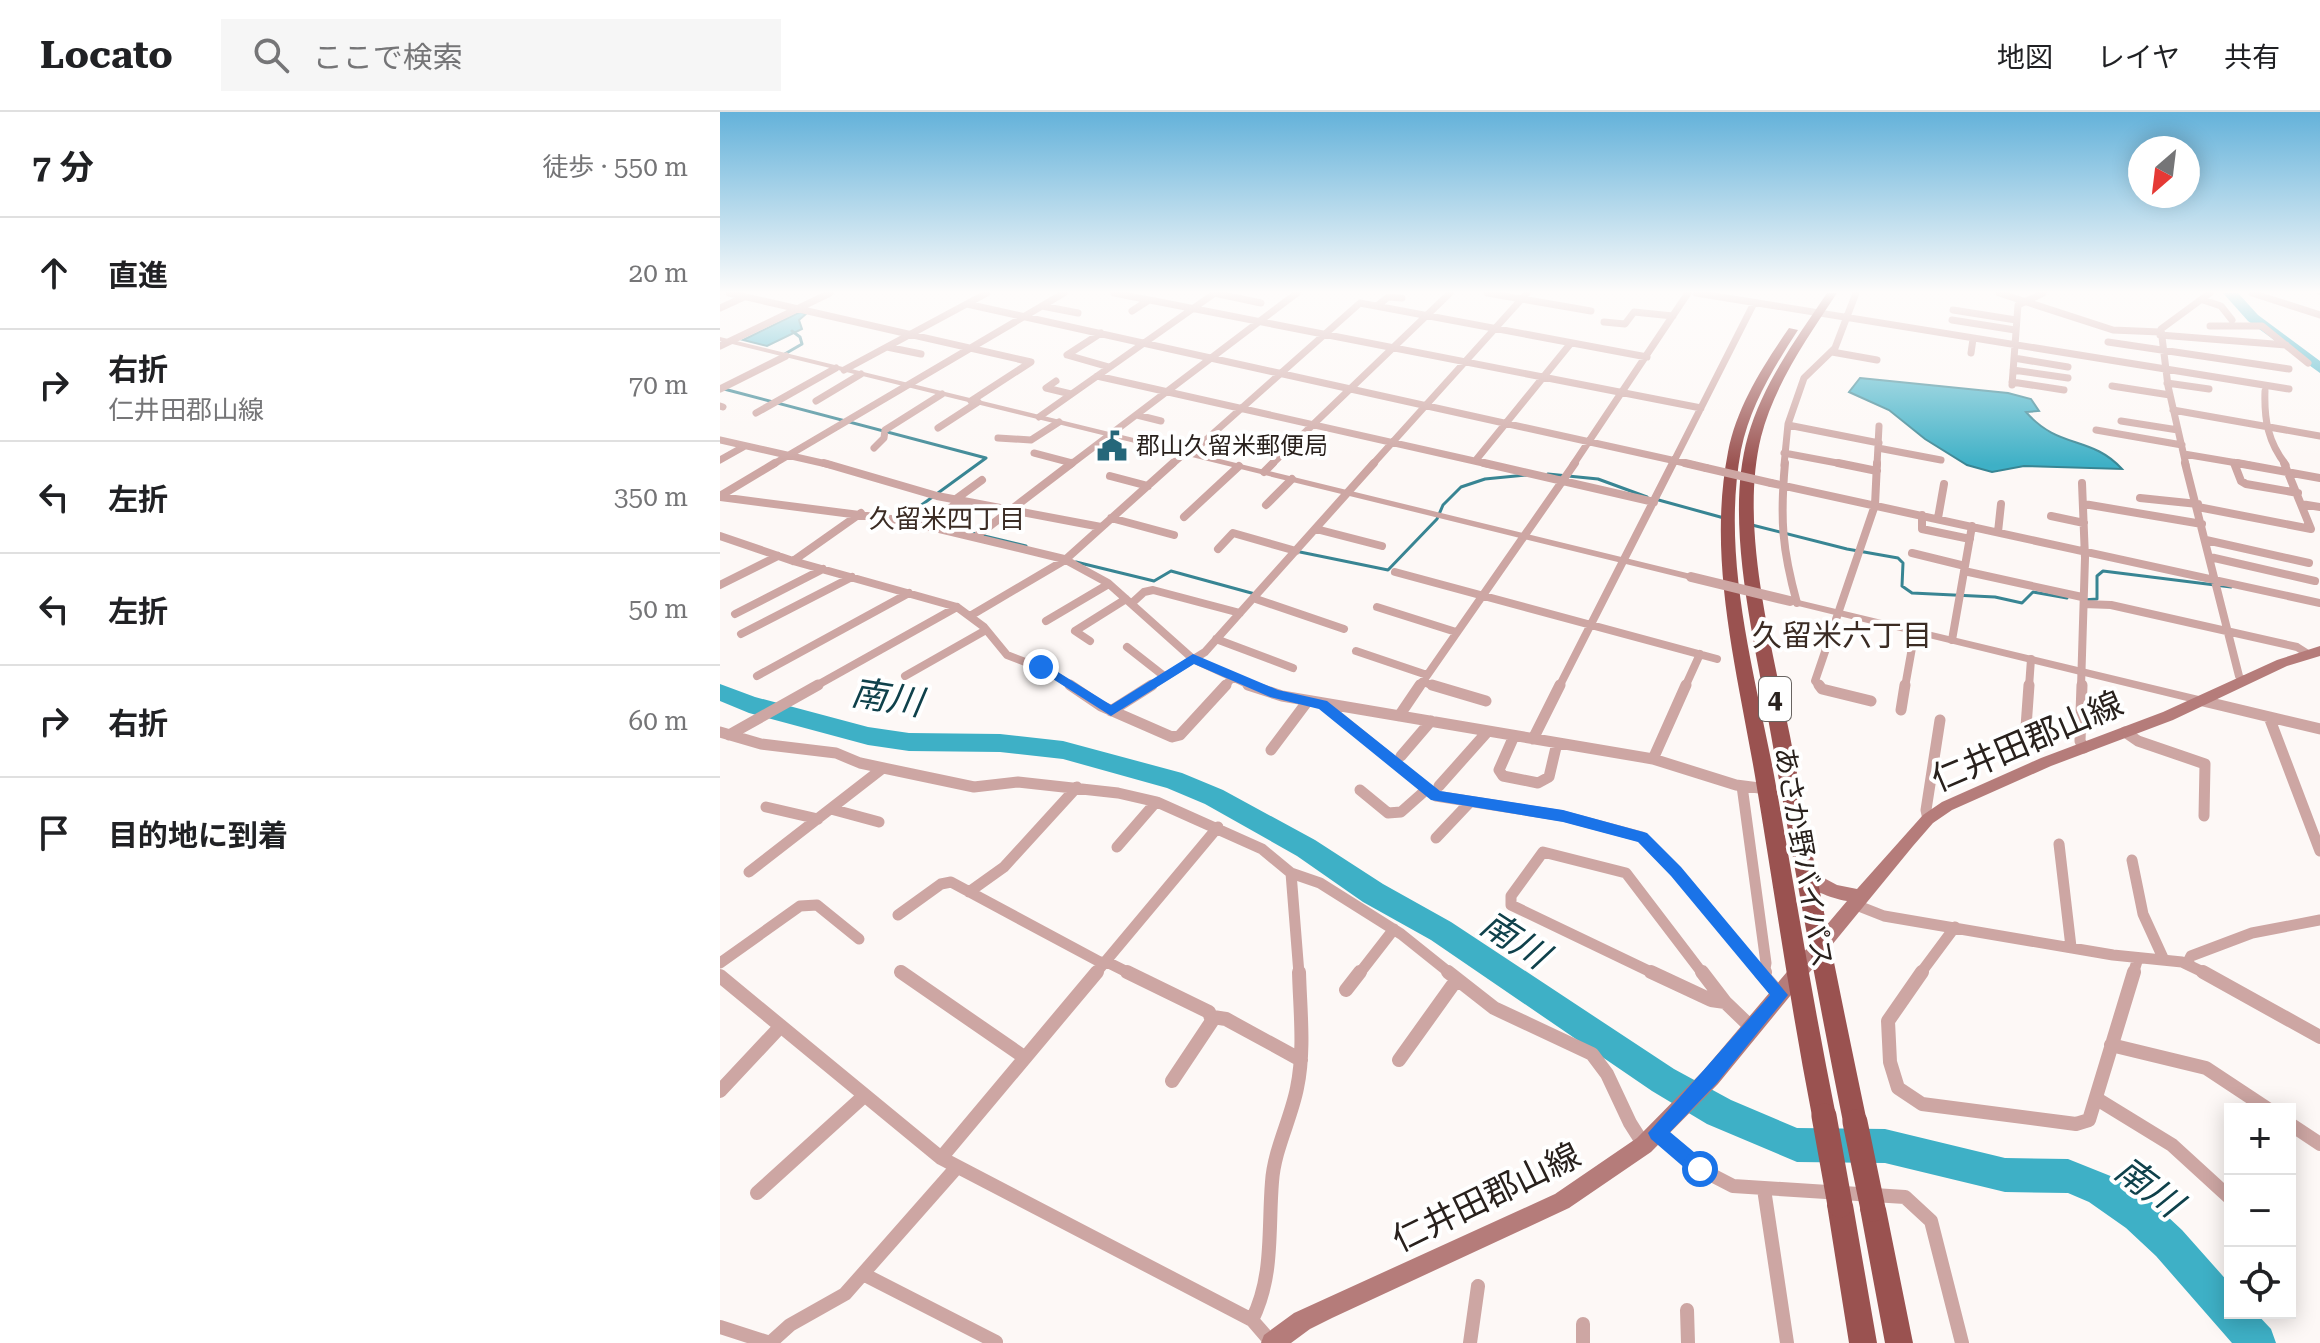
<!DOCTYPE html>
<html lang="ja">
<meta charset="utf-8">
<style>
body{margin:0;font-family:"Roboto Serif","Noto Sans JP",serif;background:#f6f6f6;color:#202124}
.controls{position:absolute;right:24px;bottom:24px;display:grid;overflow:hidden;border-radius:0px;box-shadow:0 4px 20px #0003}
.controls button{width:72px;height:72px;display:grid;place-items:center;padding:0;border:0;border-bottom:2px solid #e0e0e0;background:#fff;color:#202124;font:40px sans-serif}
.compass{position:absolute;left:1408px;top:24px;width:72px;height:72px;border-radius:50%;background:#fff;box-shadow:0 4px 20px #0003;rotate:208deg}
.stop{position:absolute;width:24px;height:24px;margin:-18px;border:6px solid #1a73e8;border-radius:50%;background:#fff}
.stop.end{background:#1a73e8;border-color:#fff;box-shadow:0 2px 8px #0008}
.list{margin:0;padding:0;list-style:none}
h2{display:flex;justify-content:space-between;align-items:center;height:104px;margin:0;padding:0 32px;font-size:34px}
h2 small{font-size:26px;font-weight:400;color:#757577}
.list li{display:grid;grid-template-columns:52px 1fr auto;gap:24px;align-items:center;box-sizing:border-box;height:112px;padding:0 32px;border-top:2px solid #e0e0e0}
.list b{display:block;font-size:30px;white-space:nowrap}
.list p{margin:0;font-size:26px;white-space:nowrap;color:#757577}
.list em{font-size:26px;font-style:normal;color:#757577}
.icon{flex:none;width:44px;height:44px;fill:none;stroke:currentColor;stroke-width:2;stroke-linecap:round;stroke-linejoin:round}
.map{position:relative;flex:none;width:1600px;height:1231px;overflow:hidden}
header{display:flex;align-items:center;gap:48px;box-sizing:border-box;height:112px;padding:0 40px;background:#fff;border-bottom:2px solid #e0e0e0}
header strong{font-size:38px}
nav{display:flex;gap:44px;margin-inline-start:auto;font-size:28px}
.search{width:560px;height:72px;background:#f6f6f6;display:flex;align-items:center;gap:20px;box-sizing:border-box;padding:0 28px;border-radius:0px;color:#757577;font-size:30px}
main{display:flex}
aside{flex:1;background:#fff}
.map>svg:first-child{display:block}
.water{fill:#3eb0c6;stroke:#388593;stroke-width:2}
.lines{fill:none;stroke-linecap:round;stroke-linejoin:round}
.stream{stroke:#388593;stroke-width:3}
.river{fill:#3eb0c6;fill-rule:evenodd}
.minor-far3{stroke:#cda6a3;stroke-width:7}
.minor-far2{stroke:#cda6a3;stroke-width:8}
.minor-far1{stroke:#cda6a3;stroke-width:11}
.minor{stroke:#cda6a3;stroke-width:14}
.tertiary{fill:#cda6a3;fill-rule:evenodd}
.secondary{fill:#b57c7a;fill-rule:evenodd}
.trunk{fill:#9a5250;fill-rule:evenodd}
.minor-bridge{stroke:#cda6a3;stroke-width:8}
.tertiary-bridge{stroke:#cda6a3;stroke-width:10}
.trunk-bridge{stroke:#9a5250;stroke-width:25}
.route{fill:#1a73e8}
.labels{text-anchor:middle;stroke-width:8;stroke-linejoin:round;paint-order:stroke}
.far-poi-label{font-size:24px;fill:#29211d;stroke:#fff;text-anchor:start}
.far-neighbourhood-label{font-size:26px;fill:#3b2c24;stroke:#fff}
.shield{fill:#fff;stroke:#696461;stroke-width:2}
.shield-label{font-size:26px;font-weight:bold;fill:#29211d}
.street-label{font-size:28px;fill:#29211d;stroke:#fff}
.neighbourhood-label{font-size:30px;fill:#3b2c24;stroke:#fff}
.near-street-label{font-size:34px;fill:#29211d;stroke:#fff}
.near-water-label{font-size:36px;font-style:italic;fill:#0f414b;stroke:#fff}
</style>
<header>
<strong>Locato</strong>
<div class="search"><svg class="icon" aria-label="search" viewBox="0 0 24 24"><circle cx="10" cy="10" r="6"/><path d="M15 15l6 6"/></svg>ここで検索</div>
<nav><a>地図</a><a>レイヤ</a><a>共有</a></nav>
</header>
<main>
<aside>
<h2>7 分<small>徒歩 · 550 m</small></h2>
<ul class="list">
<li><svg class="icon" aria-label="ahead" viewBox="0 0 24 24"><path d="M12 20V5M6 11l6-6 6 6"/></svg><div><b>直進</b></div><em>20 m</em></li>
<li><svg class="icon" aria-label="right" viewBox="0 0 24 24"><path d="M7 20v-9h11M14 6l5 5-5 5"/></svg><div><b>右折</b><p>仁井田郡山線</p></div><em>70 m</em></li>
<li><svg class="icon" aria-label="left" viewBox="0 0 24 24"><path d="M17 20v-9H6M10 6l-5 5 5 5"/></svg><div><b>左折</b></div><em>350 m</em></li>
<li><svg class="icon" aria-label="left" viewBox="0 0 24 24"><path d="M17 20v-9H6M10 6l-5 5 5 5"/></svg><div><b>左折</b></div><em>50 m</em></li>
<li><svg class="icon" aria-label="right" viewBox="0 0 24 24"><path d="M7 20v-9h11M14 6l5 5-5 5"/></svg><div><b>右折</b></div><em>60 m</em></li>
<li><svg class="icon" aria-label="arrive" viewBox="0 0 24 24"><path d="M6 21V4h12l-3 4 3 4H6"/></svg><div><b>目的地に到着</b></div></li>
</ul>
</aside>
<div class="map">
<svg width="1600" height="1231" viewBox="0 0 1600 1231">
<rect width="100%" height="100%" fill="#fdf8f6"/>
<!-- water -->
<path class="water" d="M80,200L86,202L79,208L82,217L47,234L23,228Z
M1140,266L1288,281L1311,287L1319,299L1306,300C1339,338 1371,323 1402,357L1304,354L1272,360L1247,353L1205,327L1169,298L1129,280Z"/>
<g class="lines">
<!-- stream -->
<path class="stream" d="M63,243L82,232L80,225L72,219
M4,277L266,346L185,405L189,406
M828,362L878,367L927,385
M935,387L1004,406
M202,409L306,434
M1032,413L1127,437L1178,446L1183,451L1182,474L1192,481L1275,485L1302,491L1313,480L1347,486
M580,440L668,458L717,407L723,393L741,375L765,367L807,363
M356,450L434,469L451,459L535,482
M1363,488L1377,487V464L1383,459L1511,475"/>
<!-- river -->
<path class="river" d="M1503,181H1518L1538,203L1600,249V261L1528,209Z
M0,572L35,585L148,615L189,621L280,622L343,629L462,661L503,678L595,728L663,772L731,810L954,957L1011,988L1077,1016L1165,1017L1285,1046L1348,1047L1393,1065L1432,1090L1462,1118L1510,1172V1201H1536L1551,1217L1556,1231H1512L1436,1144L1406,1116L1369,1090L1348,1081L1285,1080L1165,1051L1077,1050L987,1012L932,979L711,828L643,790L577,744L485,692L447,676L343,647L280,640L189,639L148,633L29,601L0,589Z"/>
<!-- minor-far3 -->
<path class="minor-far3" d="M9,181L311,250L251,289
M394,181L981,296
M494,181L541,191
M767,181L871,199
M976,181L1569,277
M1279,181L1393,218L1440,220
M1532,181L1600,203
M1483,188L1501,194L1512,208
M247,192L974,353
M322,194L358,201
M657,194L668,185L682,186
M0,196L24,185
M1233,198L1296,208
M412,199L429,188
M1232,208L1295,218
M884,210L905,212L914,200L953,204
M1490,214H1542L1588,251
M381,221L347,243L389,255
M1440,223L1566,233
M1388,230L1569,257
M0,234L110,181
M167,235L201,242
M1112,240L1157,248
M1251,241L1253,227
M1294,246L1348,255
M124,258L267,181
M1293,258L1348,266
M377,264L772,353
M336,269L326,276L351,282
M1292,270L1344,278
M1447,271L1489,277
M1292,273L1298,193L1323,181
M1392,274L1450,283
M0,277L66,244
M1545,279C1544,308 1548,330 1566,353
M96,289L141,262
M0,294L3,295
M1453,298L1600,324
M36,301L116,256
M417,303L441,309
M319,305L495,181
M1401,309L1458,318
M1068,313L1159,331
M218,316L258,290
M1376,318L1462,333
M278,326L311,328L339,310
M0,328L111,353
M154,336L164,326L165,318L222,282
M1158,336L1221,348
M314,341L352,351
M1064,341L1128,353
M470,342L640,191L927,245
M1464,342L1529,353
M0,348L25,334
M756,348L851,231
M52,353L344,181
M350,353L577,181
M451,353L465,341
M551,353L730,181
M652,353L807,181
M853,353L968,181
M952,353L1034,191
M1064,353L1068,312L1084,266L1115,236L1136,181
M1157,353L1159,314
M1466,353L1448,274L1441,217L1490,181"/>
<!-- minor-far2 -->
<path class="minor-far2" d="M104,351L217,384L381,415
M764,351L934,390
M965,351L986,356
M1065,351C1060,407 1062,437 1077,491
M1118,351L1157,359
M1465,351L1519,564L1524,569
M1514,351L1521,369L1526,372L1578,381
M1517,351L1600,366
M544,360L553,351
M390,364L428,374
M1051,371L1600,491
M0,384L55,351
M0,385L186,409L344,447L388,471L473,547L534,575
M1420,386L1478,392
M236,387L262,368
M1364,392L1482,412
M1581,392L1600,395
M546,393L572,367
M1478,395L1591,417L1564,351
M1202,403V417L1250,427
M1331,404L1364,411
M464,405L519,354
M391,406L454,423
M1218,406L1224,372
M214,410L240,388
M596,417L662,434
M1278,420L1281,392
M258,423L352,351
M0,424L73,449L237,495L264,515L287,543L329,559L353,575
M1486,428L1589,451
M498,437L513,421L576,439
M1192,441L1245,454
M1490,445L1595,469
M73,449L141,401
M1244,459L1362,485
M675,460L997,547
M0,473L58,444
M533,486L624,517
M412,491L424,480L433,478L520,501
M1364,492L1391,493L1577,535L1588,542
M657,495L736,520
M15,502L103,457
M250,504L345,448L453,351
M326,509L387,473
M21,522L132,465
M496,527L573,556
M1232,528L1252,414
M370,529L355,519L406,487
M407,535L444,564
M636,539L707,563
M37,564L189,481
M185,564L266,518
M702,570L719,575
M94,575L237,495
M429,575L485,540L654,351
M504,575L512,566
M699,575L855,351
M839,575L953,351
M965,575L980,542
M1100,575L1095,569L1155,393L1157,351
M1185,575L1195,519
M1309,575L1311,547
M1361,575L1365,446L1362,371"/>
<!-- minor-far1 -->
<path class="minor-far1" d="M350,573L381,594L452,625L460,623L506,573
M528,573L562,584L933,647L1016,673L1047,677
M712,573L766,589
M1099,573L1102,577L1151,589
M1362,573L1360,629L1364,636
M1483,589L1600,617
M605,594L716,684L843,704L922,725L969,774L1042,862
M1181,598L1185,573
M391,599L432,573
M679,604L700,573
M1549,605L1600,739
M0,620L41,632L116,641L140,651L254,675L298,670L398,681L437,690L542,737L571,761L600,771L681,822L731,862
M1405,620L1418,629L1485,652L1484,704
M9,623L98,573
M794,624L779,658L783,664L818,671L829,665L837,631
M813,627L840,573
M1305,629L1309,573
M551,638L587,590
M681,644L711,609
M933,647L966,573
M719,674L768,619
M1022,674L1046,851L1044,862
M640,678L668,701L681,700L707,677
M46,695L98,707
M111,697L159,710
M1208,707L1206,698L1220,608
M716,726L750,690
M1339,732L1351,835
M397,735L436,690
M1412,748L1423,802L1444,848
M29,760L163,656
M571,761L579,862
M249,780L284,755L357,675
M1136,793L1164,804L1393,843L1462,850L1487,862
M178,803L221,772L231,770L380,850H387L411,862
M0,851L80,794L97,793L139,827
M1467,852L1471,844L1532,821L1600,808
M375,862L498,715
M639,862L674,817
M935,862L791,793V784L823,740L906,761L983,862
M1200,862L1235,815
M1413,862L1418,846"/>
<!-- minor -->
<path class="minor" d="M181,860L304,945
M407,860L489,900L492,909L452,969
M728,860L774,896L872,942L887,962L910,1011L924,1033
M931,860L991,888L1005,890
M982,860L1005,890
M1040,860L1060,883
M1202,860L1168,909L1170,950L1178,976L1202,992L1356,1012L1369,1008L1414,860
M1483,860L1600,925
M0,864L221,1046L532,1208L552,1231
M1044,864L1045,860
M626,878L640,860
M1005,890L1032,916
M493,905L506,907L581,948
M1391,933L1486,956L1548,997
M679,948L737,867
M0,979L60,915
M1377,987L1452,1033L1510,1086
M1570,1012L1600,1032
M937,1021L980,1057L1013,1074L1185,1085L1211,1109L1242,1231
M221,1046L377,860
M1044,1077L1067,1231
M37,1081L144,984
M143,1162L276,1230
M967,1198L968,1231
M532,1208C554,1164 548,1118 552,1070C554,1038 571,1007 577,976C585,938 580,898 579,860
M863,1212V1231
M0,1215L50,1231
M50,1231L70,1213L125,1182L237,1055
M750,1231L758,1174"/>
<!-- tertiary -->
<path class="tertiary" d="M1596,181H1600V183L1597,182Z
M0,225L971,462L976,465L971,468L0,229Z
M1070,486L1483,585L1489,589L1483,593L1066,491L1065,489Z"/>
<!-- secondary -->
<path class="secondary" d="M1600,534V544L1567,554L1453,608L1331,654L1232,698L1213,711L1193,734L998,972L931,1040L849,1096L612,1206L590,1217L571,1231H541L544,1223L574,1201L835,1082L917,1026L984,958L1127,789C1110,786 1088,778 1079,764L1081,759L1087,757L1117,773L1137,777L1203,703L1222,690L1321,646L1443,600L1557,548Z"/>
<!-- trunk -->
<path class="trunk" d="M1107,181H1117C1088,225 1054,273 1041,325C1019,415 1052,534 1070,624C1094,753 1120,882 1147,1010L1144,1019L1135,1022L1126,1019L1123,1010C1097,881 1074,752 1051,623C1036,534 1003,411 1028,324C1043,271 1077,226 1107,181Z
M1069,216L1078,218C1054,255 1030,294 1021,338C1001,445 1034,558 1054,663C1075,777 1093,891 1116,1004L1113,1013L1104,1016L1095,1013L1092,1004C1070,891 1054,777 1035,664C1017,558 987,447 1008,340C1017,294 1043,254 1069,216Z
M1120,1080L1129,1084L1133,1093L1157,1231H1129L1107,1093L1111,1084Z
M1153,1084L1162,1088L1166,1097L1193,1231H1165L1140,1097L1144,1088Z"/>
<!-- minor-bridge -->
<path class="minor-bridge" d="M986,356L1051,371"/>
<!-- tertiary-bridge -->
<path class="tertiary-bridge" d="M971,465L1070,489"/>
<!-- trunk-bridge -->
<path class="trunk-bridge" d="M1104,1004L1120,1093
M1135,1010L1153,1097"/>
</g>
<!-- sky -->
<linearGradient id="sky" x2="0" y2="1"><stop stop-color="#64b2da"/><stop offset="0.51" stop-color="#fefcfb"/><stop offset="1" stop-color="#fefcfb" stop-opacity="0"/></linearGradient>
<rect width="1600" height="353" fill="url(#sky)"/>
<!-- route -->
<path class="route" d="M473,542L558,578L607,589L720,679L843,698L927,721L961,755L1068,883L997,971L950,1020L987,1051L990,1057L987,1064L980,1067L974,1064L931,1027L928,1021L1050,883L951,764L918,730L843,710L711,688L599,597L550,585L474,552L391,604L314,555L316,552H325L391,593Z"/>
<!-- icons -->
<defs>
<g id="civic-bare" transform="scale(2.4)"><path d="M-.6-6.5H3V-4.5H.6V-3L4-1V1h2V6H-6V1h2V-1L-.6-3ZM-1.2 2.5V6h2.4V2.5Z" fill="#25677a" stroke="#fff" stroke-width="2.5" paint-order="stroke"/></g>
</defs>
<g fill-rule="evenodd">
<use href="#civic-bare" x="392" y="334"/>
</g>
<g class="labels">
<!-- far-poi labels -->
<g class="far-poi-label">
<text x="416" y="342">郡山久留米郵便局</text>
</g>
<!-- far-neighbourhood labels -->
<g class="far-neighbourhood-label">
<text x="227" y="416">久留米四丁目</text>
</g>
<!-- shield labels -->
<rect class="shield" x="1039" y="565" width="32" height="44" rx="6"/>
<g class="shield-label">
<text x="1055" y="596">4</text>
</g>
<!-- street labels -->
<g class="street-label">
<text transform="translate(1084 745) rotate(80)" y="10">あさか野バイパス</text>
</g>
<!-- neighbourhood labels -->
<g class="neighbourhood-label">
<text x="1122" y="534">久留米六丁目</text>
</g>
<!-- near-street labels -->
<g class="near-street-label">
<text transform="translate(1307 629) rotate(-23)" y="12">仁井田郡山線</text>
<text transform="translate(766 1085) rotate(-26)" y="12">仁井田郡山線</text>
</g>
<!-- near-water labels -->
<g class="near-water-label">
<text transform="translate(167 585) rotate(9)" y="13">南川</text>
<text transform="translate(795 827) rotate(33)" y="13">南川</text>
<text transform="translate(1429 1074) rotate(37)" y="13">南川</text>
</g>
</g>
</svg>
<div class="controls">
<button>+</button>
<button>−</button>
<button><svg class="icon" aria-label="locate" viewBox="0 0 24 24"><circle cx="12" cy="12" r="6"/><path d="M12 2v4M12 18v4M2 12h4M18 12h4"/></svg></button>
</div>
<svg class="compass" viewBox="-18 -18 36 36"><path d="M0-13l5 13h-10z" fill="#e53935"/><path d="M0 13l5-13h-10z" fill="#757577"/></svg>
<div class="stop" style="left:980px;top:1057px"></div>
<div class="stop end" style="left:321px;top:555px"></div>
</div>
</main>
